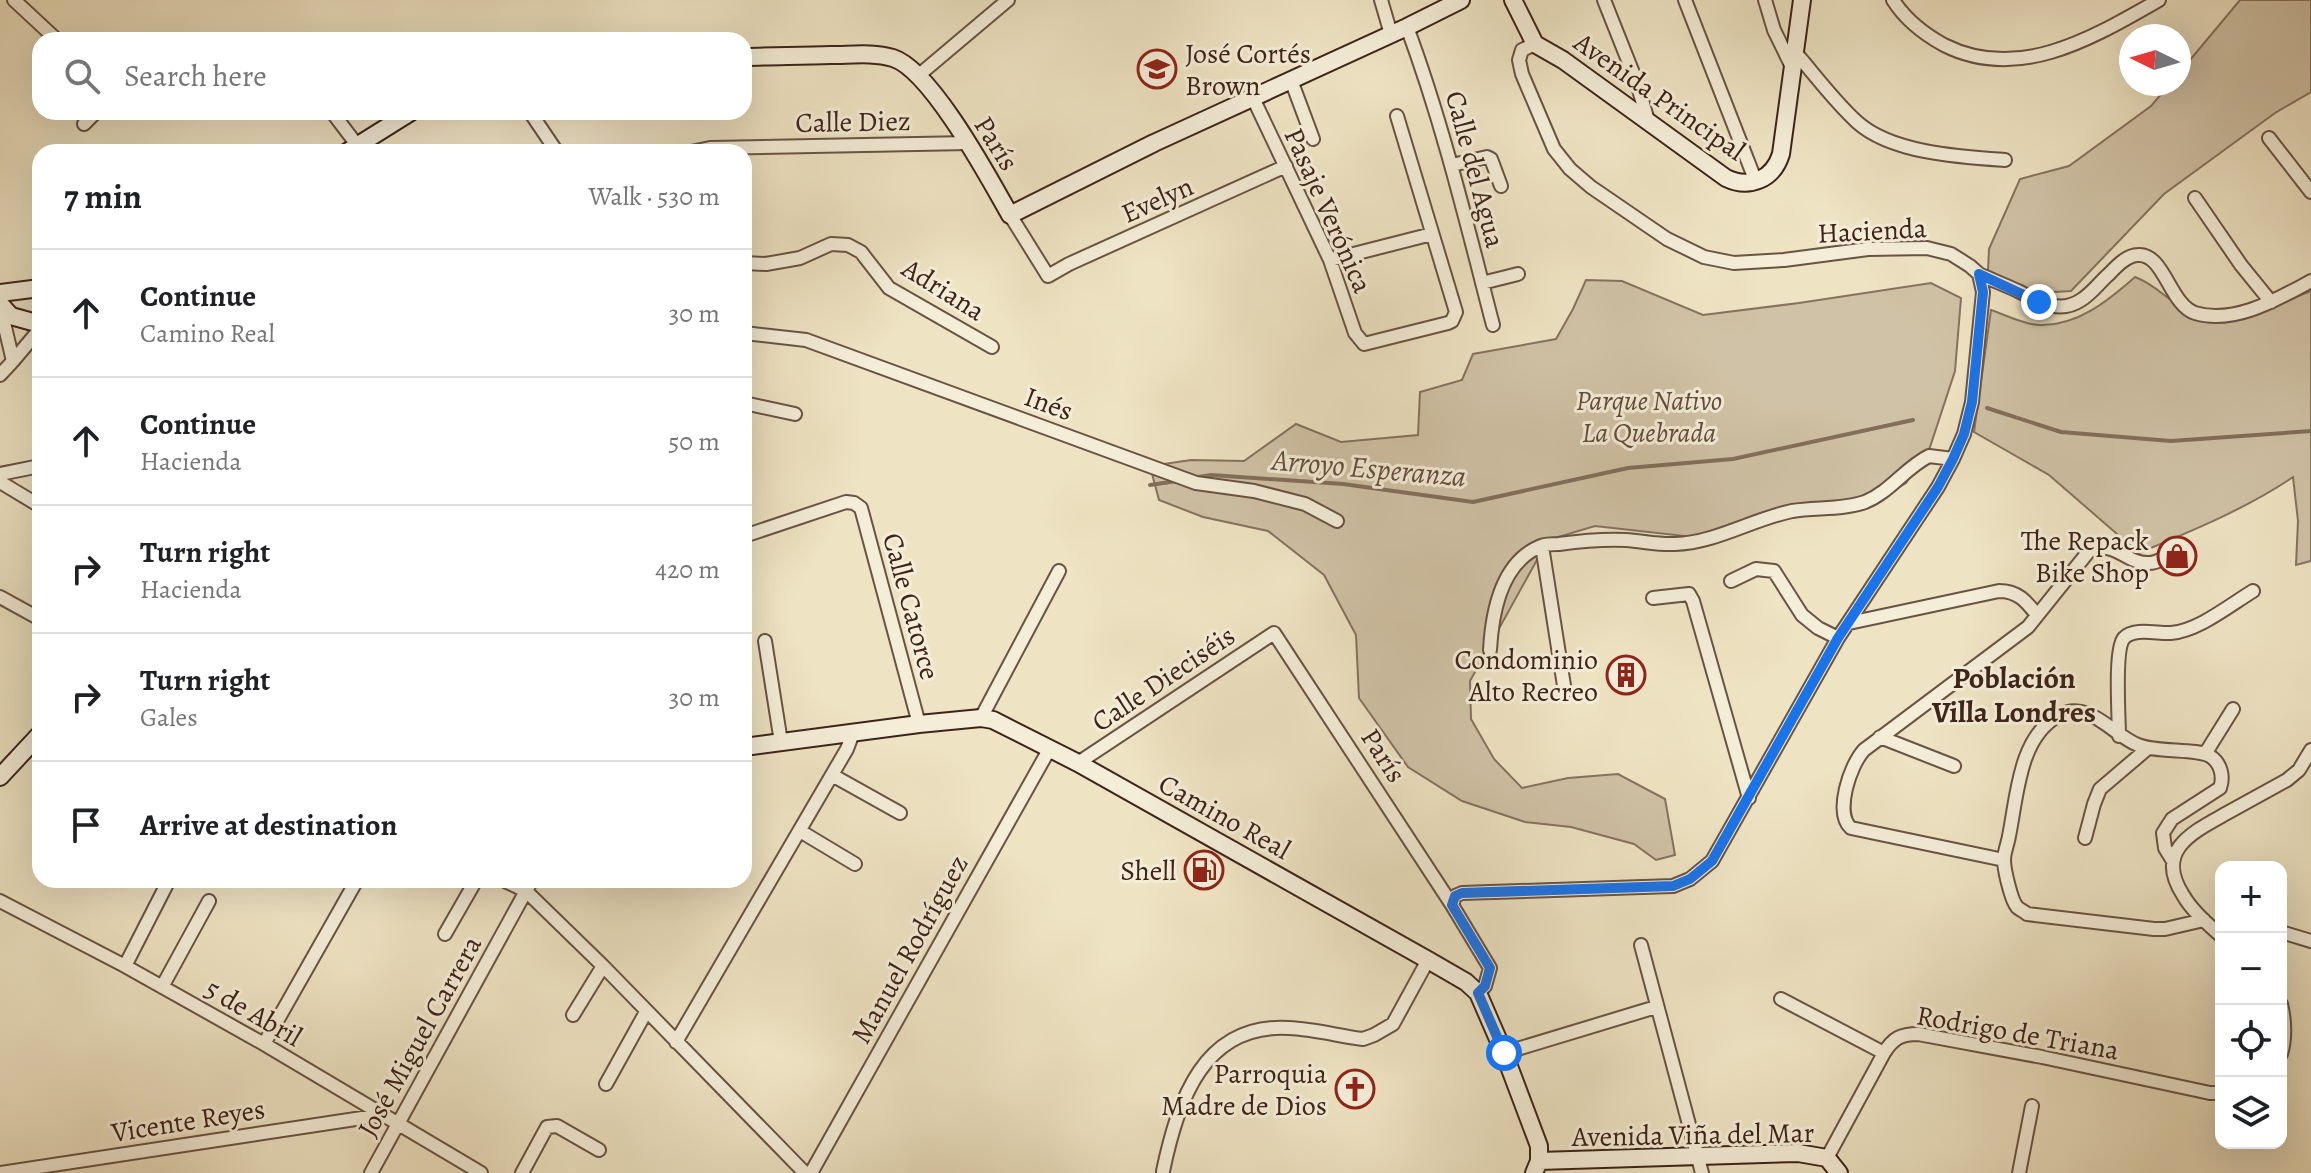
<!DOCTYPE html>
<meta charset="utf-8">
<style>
body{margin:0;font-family:Alegreya,serif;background:#f6f6f6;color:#202124}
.controls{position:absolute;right:24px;bottom:24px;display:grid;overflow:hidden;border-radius:16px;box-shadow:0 8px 32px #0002}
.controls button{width:72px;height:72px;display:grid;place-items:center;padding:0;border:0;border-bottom:2px solid #e0e0e0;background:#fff;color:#202124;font:40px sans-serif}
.compass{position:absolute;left:2119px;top:24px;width:72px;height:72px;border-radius:50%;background:#fff;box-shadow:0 8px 32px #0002;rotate:275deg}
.stop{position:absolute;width:24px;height:24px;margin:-18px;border:6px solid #1a73e8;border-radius:50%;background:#fff}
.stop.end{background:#1a73e8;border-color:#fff;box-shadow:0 2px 8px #0008}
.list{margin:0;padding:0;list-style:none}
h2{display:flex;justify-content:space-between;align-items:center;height:104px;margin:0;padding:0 32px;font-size:34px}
h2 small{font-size:26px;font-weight:400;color:#757577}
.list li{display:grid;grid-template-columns:52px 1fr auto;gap:24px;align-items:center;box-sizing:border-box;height:128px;padding:0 32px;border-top:2px solid #e0e0e0}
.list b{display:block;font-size:30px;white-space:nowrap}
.list p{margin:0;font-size:26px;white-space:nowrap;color:#757577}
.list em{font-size:26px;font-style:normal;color:#757577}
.icon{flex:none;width:44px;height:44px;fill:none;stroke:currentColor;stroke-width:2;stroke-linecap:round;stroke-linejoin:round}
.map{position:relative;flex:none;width:2311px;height:1173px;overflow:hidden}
.search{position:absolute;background:#fff;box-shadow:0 8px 32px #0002;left:32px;top:32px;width:720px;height:88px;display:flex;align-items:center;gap:20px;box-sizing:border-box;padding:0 28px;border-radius:24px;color:#757577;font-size:30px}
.panel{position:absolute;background:#fff;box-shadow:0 8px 32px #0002;left:32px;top:144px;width:720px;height:744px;border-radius:24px}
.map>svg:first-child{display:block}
.green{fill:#d0c2a6;stroke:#867260;stroke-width:2}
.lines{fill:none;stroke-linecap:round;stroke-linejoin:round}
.stream{stroke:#836f5c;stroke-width:4}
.street-casing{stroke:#695344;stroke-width:16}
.secondary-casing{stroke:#3d2319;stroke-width:20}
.street{stroke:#f4edd8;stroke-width:12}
.secondary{stroke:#f4edd8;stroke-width:16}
.route{stroke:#1a73e8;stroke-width:10}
.labels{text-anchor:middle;stroke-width:6;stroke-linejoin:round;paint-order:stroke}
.poi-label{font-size:28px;fill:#3d2319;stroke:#f4edd8;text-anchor:end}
.street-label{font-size:28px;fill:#3d2319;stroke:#f4edd8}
.park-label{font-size:28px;font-style:italic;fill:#624b3c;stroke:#f4edd8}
.water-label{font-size:30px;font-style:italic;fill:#664f40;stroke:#f4edd8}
.neighbourhood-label{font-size:30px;font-weight:bold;fill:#3d2319;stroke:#f4edd8}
</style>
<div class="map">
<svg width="2311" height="1173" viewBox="0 0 2311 1173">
<rect width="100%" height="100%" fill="#eee3c3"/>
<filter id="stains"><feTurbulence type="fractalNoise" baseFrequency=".0025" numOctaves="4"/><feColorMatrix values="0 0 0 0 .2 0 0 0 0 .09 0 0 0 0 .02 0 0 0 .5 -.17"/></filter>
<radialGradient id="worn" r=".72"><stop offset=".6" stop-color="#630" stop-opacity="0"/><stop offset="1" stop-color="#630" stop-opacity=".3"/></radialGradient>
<!-- green -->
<path class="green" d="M2240,0H2311V92L2275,113L2164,194L2071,291L2037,293L1988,271L1989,249L2020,179L2069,166L2151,106L2170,84H2179V73Z
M2135,277C2154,284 2165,297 2182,308C2223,336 2270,307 2311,291V561L2296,565L2298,521L2293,477C2246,509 2191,531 2139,553L2049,475L1974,432L1991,310C2006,315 2025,325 2040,325C2077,326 2108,301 2135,277Z
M1586,280L1622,281L1703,315L1799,303L1931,283L1961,298L1955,371L1930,447L1906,483L1863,509L1777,508L1693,537L1595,526L1548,540L1470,681L1471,719L1494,759L1522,788L1568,778L1618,774L1665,799L1675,855L1656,860L1634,844L1571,827L1525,822L1462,801L1408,767L1359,698L1356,635L1324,575L1268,531L1203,517L1159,500L1150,466L1191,460L1244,461L1296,424L1341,442L1418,435L1420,392L1462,380L1473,354L1556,339L1573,309Z"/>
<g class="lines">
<!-- stream -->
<path class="stream" d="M1987,408L2061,432L2171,441L2311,431
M1193,478L1211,475L1343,484L1473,502L1628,468L1733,459L1913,420
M1150,485L1177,481"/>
<!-- street casing -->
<g class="street-casing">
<path id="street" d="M14,0L57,40
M1381,0L1391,34
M1604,0L1637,83L1648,121
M1685,0L1756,182
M1765,0L1774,30L1793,69
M1893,0C1905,19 1924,34 1944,45C2019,83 2094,37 2159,0
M1407,27C1443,124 1467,225 1493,325
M1795,52C1815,75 1834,101 1857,122C1891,153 1960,157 2005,160
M919,75L1008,0
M1291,80L1313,139
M1253,98L1330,260L1355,333L1364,344L1448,323L1452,321L1456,312L1397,116
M332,112L357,145
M530,112L557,152
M84,124L96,112
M2269,138L2311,192
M691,152L710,148L968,143
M1452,165L1487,157L1491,159L1501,186
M2195,198L2241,265L2271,302
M1010,215L1048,276L1069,264L1286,166
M1330,260L1432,234
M744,263L766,264L800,258L831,244L848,245L861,252L889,288L992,347
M1979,274C1992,280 2005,285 2018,291C2038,301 2059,315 2081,300C2091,294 2099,283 2108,275C2115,268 2126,255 2138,255C2164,253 2170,305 2195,313C2234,325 2278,299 2311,281
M1482,283L1518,274
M0,306L13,361L0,375
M744,333L806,340L1196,483L1254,491L1305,504L1337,521
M13,361L40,329
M744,403L795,414
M0,474L40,466
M0,482L40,506
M744,536L846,502L854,503L861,508L919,724
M1542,546L1565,692
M1731,581L1756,569L1774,571L1802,615L1818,628L1838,638
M0,597L40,619
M1653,598L1689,594L1693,601L1749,798
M1849,623L1999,591C2018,591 2026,601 2037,615
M765,641L781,742
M1490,650C1492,613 1501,562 1541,546C1546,544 1554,544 1559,544C1581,541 1605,539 1626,540C1642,541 1659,545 1675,544C1715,543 1753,519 1792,511C1815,507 1843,510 1865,502C1890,492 1905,468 1929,456L1953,459
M981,718L1059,571
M2119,736C2119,718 2114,649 2124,638C2134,627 2158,634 2171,633C2198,631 2230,605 2253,591
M1880,737L1954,766
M2205,754L2233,709
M1078,763L1274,633L1452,905
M832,775L900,813
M800,831L855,864
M2085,838L2094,804L2100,789L2147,749
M2004,860L1851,828C1834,813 1850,765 1864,750L2028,627L2089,551C2116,539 2125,564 2149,563C2160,563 2173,552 2183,546
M2173,861L2165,848L2163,833L2172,819L2220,788C2224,777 2221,763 2210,756C2196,748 2158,753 2138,745C2112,735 2089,698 2058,716C2019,737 2017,797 2009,836C2008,843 2004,852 2004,860C2004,869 2011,900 2017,907C2020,910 2024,911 2027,914L2154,929H2165L2204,920
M503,880L526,891L603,966L805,1173
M0,901L125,966L264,1044L481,1173
M2281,932L2311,941
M445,934L476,880
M2221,936C2208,924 2192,911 2183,895C2154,850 2193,832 2227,813C2247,802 2267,791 2287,780L2299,770L2311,750
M1641,945L1702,1173
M125,966L169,880
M162,987L209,901
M1478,993L1485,986L1490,968L1452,905L1455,896L1462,893L1673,886L1690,879L1712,861L1838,638L1938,487L1953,459L1964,434L1972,402L1983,292L1979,274L1970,266L1951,254L1927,248L1868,249L1784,260L1734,263L1704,257L1667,239L1591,187L1570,169L1554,149L1522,74L1519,60L1522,50L1535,44
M1781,999L1884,1053
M2281,1004C2285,1021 2286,1037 2281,1054
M573,1015L603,966
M676,1042L847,749L853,733
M264,1044L357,880
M1504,1053L1656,1007
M606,1084L646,1012
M1827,1158L1884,1053C1893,1038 1901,1034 1918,1034L2042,1057L2210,1093H2221
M1163,1171C1178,1101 1203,1023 1289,1028C1314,1029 1339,1036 1363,1039L1374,1035L1393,1024L1428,960
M0,1173L382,1115
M371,1173L532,880
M522,1173L547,1127L557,1126L599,1150
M811,1173L1050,748
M2019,1173L2032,1106"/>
</g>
<!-- secondary casing -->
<g class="secondary-casing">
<path id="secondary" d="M1513,0L1535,44L1563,60L1726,178C1749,189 1773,180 1781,154L1802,0
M744,57C773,56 802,56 831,55C851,55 873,52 893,58C931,70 989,178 1010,215L1154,143L1407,27L1461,0
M347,152L411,112
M0,293L40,288
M0,304L11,316L40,324
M744,747L919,724L981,718L993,720L1078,763L1428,960L1466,982L1478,993L1504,1053L1539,1146V1161L1534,1173
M0,777L40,734
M1539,1161L1798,1153L1827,1158L1839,1173"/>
</g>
<!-- street -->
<use href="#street" class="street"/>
<!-- secondary -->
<use href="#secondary" class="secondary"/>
</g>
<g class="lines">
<!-- route -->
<path class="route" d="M1504,1053L1478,993L1485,986L1490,968L1452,905L1455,896L1462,893L1673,886L1690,879L1712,861L1838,638L1938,487L1953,459L1964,434L1972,402L1983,292L1979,274L2039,302"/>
</g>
<!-- icons -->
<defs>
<g id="school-ring" transform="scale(2)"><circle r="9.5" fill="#f4edd8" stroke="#8f2418" stroke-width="1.5"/><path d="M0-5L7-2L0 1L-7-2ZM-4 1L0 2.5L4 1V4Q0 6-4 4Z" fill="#8f2418"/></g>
<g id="shop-ring" transform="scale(2)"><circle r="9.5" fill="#f4edd8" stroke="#8f2418" stroke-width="1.5"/><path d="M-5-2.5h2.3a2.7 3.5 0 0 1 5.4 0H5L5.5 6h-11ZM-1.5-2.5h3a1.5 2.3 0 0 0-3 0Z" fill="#8f2418"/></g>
<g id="building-ring" transform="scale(2)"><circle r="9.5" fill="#f4edd8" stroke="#8f2418" stroke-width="1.5"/><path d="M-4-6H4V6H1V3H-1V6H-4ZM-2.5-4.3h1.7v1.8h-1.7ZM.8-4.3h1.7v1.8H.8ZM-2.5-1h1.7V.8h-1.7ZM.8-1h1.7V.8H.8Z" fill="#8f2418"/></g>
<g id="fuel-ring" transform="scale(2)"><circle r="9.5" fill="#f4edd8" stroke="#8f2418" stroke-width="1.5"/><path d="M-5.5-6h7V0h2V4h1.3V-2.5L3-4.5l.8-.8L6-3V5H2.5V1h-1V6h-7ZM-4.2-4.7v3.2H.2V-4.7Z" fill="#8f2418"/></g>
<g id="church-ring" transform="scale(2)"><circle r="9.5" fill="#f4edd8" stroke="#8f2418" stroke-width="1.5"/><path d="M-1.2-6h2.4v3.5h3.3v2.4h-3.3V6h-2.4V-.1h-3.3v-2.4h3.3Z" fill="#8f2418"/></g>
</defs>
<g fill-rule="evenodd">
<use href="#school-ring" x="1157" y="69"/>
<use href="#shop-ring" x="2177" y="556"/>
<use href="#building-ring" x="1626" y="675"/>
<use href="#fuel-ring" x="1204" y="870"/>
<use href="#church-ring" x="1355" y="1089"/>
</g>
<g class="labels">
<!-- poi labels -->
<g class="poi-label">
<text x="1185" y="63" text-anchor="start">José Cortés<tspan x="1185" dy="32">Brown</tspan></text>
<text x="2149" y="550">The Repack<tspan x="2149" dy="32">Bike Shop</tspan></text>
<text x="1598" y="669">Condominio<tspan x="1598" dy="32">Alto Recreo</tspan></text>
<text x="1176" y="880">Shell</text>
<text x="1327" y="1083">Parroquia<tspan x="1327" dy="32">Madre de Dios</tspan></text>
</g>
<!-- street labels -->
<g class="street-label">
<text transform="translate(1660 96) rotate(35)" y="10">Avenida Principal</text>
<text transform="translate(853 121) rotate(-1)" y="10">Calle Diez</text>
<text transform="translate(997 143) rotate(58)" y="10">París</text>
<text transform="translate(1476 169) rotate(75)" y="10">Calle del Agua</text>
<text transform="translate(1157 199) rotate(-24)" y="10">Evelyn</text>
<text transform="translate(1329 210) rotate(66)" y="10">Pasaje Verónica</text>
<text transform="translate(1872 230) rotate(-3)" y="10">Hacienda</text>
<text transform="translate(944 289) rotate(32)" y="10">Adriana</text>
<text transform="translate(1049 403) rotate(20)" y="10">Inés</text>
<text transform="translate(912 606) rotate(75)" y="10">Calle Catorce</text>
<text transform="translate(1163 678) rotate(-34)" y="10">Calle Dieciséis</text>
<text transform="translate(1384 755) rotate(57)" y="10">París</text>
<text transform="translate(1225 816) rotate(29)" y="10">Camino Real</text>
<text transform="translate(909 949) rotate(-61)" y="10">Manuel Rodríguez</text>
<text transform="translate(254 1012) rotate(30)" y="10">5 de Abril</text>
<text transform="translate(2018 1032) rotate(10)" y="10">Rodrigo de Triana</text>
<text transform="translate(419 1036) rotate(-61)" y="10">José Miguel Carrera</text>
<text transform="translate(188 1120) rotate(-9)" y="10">Vicente Reyes</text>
<text transform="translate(1693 1134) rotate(-1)" y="10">Avenida Viña del Mar</text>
</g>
<!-- park labels -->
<g class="park-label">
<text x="1649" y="410">Parque Nativo<tspan x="1649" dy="32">La Quebrada</tspan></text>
</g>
<!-- water labels -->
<g class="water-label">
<text transform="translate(1369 468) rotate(5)" y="10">Arroyo Esperanza</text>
</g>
<!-- neighbourhood labels -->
<g class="neighbourhood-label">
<text x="2014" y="688">Población<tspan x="2014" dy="34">Villa Londres</tspan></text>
</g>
</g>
<rect width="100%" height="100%" filter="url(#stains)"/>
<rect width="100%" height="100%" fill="url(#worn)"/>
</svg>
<div class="controls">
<button>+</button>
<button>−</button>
<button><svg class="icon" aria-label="locate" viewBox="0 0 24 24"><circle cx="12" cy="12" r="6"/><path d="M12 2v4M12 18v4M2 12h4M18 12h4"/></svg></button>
<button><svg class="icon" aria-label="layers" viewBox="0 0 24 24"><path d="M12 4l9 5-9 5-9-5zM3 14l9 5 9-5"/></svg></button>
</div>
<svg class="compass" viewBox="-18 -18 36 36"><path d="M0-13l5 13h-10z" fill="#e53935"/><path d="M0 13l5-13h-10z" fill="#757577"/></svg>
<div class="stop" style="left:1504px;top:1053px"></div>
<div class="stop end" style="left:2039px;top:302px"></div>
<div class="search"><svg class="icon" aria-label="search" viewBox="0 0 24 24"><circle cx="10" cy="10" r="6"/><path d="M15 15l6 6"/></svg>Search here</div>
<section class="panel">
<h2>7 min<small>Walk · 530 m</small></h2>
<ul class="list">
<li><svg class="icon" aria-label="ahead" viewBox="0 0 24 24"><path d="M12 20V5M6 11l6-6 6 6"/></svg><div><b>Continue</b><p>Camino Real</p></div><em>30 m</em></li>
<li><svg class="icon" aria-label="ahead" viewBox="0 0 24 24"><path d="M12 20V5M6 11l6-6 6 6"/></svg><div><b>Continue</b><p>Hacienda</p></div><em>50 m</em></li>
<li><svg class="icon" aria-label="right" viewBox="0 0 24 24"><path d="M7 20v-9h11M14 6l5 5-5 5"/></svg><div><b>Turn right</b><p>Hacienda</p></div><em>420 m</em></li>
<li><svg class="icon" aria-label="right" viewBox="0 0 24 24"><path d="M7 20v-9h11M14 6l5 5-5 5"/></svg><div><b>Turn right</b><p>Gales</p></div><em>30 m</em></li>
<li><svg class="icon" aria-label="arrive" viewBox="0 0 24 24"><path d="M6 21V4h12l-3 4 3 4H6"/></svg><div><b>Arrive at destination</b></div></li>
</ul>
</section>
</div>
